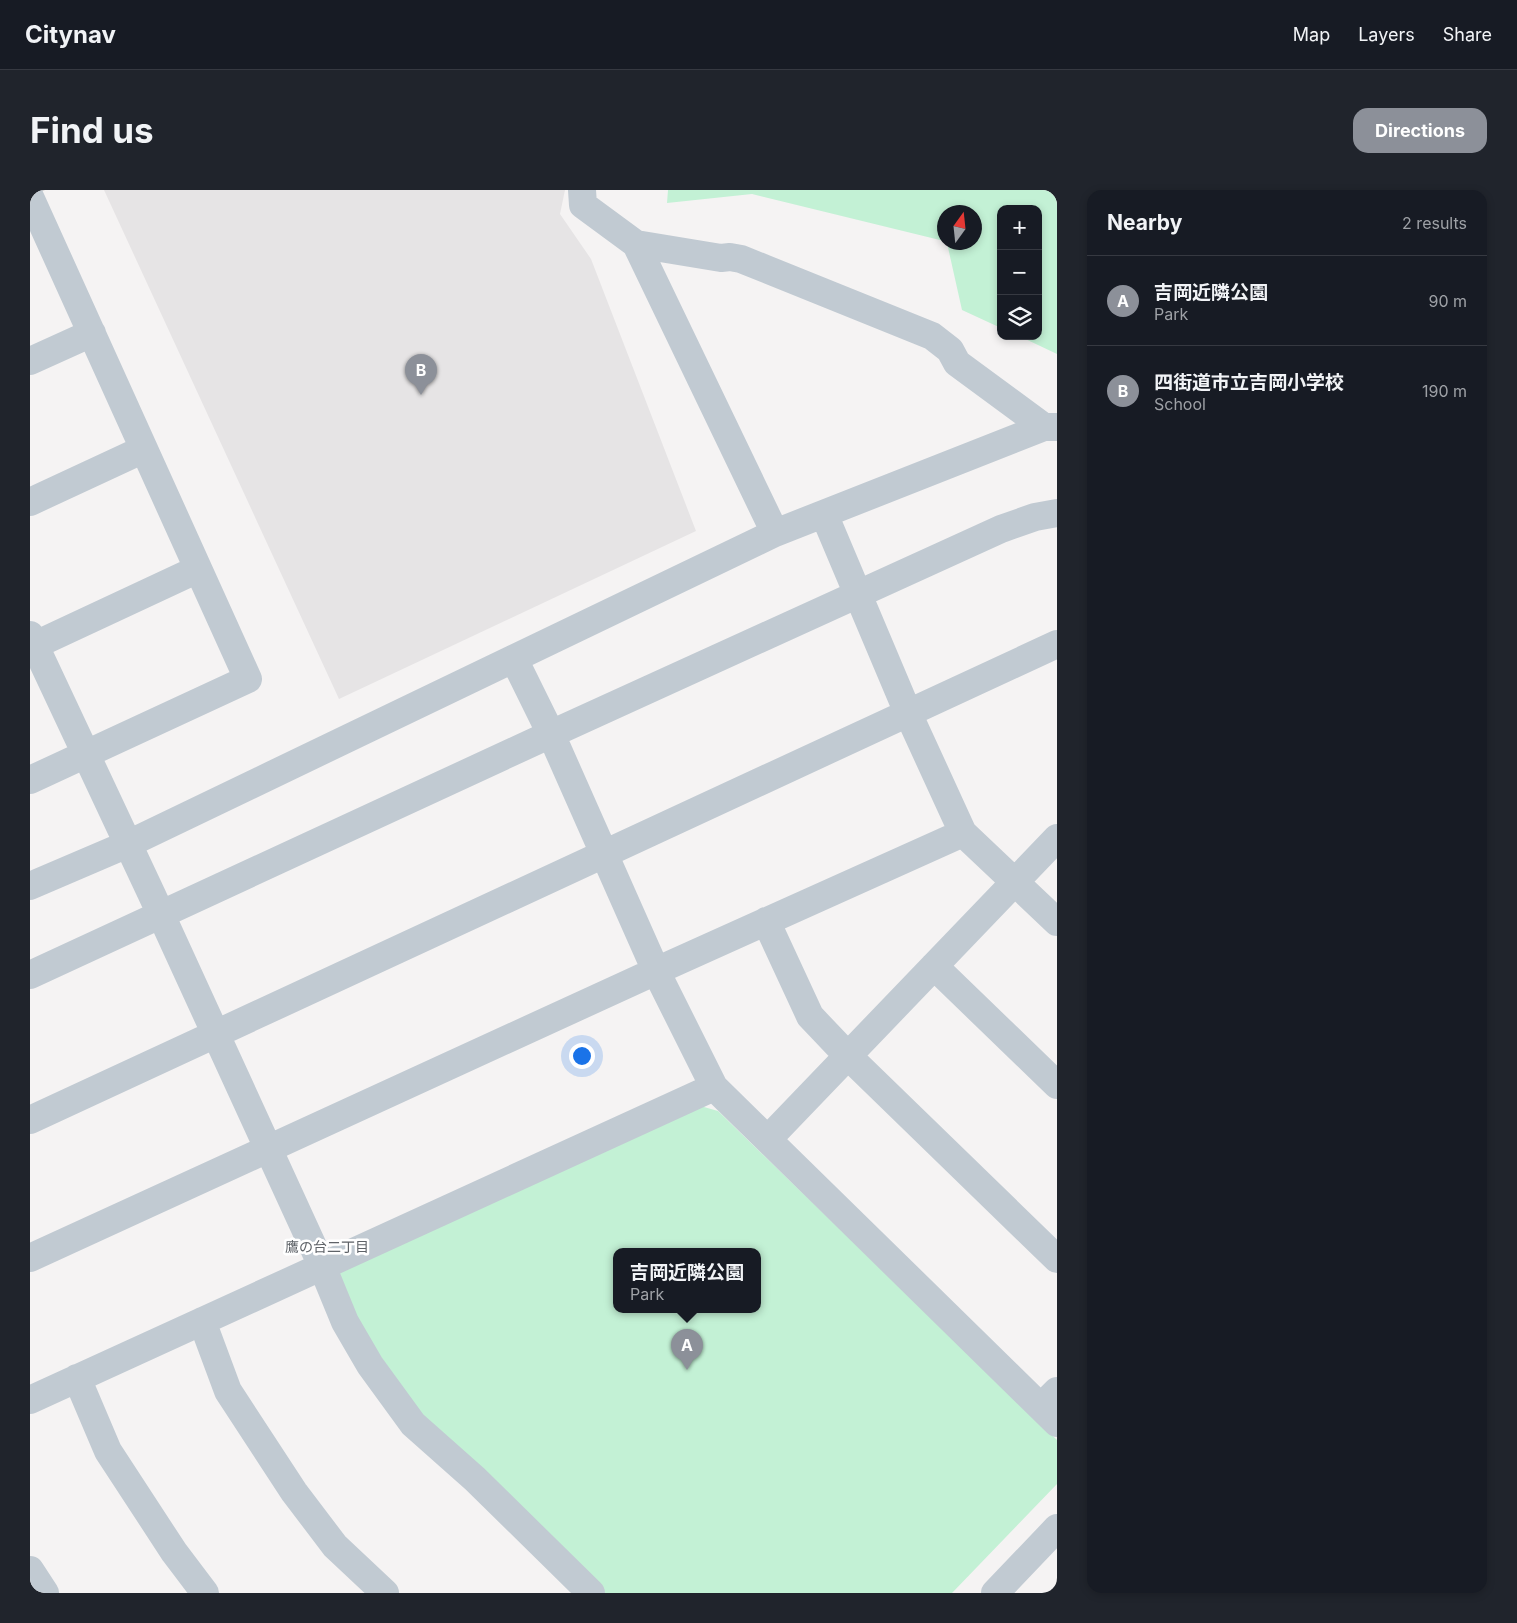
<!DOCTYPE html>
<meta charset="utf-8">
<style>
body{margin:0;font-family:Inter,"Noto Sans JP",sans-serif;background:#20242c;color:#f1f3f6}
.controls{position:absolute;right:15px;top:15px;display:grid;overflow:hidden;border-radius:10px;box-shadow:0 2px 8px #0003}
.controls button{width:45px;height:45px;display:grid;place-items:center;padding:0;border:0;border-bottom:1px solid #363941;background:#171b24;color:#f1f3f6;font:25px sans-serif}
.compass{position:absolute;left:907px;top:15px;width:45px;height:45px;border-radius:50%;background:#171b24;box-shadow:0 2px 8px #0003;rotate:15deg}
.you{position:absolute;left:551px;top:865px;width:18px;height:18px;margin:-12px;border:4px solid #fff;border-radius:50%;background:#1a73e8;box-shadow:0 0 0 8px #1a73e833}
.badge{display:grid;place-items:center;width:32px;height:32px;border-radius:50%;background:#8c9099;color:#fff;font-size:16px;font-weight:700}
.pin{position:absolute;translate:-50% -41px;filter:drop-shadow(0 1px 2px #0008)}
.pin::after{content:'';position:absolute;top:26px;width:18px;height:15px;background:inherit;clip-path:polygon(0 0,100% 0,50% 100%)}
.popup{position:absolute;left:583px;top:1058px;width:148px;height:65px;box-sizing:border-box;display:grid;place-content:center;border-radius:10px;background:#171b24;filter:drop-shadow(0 1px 4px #0005);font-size:16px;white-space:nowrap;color:#9ea1a6}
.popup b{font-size:19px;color:#f1f3f6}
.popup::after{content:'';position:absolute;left:50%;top:100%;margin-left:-10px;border:10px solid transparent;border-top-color:#171b24}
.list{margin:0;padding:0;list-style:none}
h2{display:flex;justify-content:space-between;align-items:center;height:65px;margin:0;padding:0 20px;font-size:21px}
h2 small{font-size:16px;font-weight:400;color:#9ea1a6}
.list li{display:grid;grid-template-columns:32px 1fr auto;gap:15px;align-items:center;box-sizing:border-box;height:90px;padding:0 20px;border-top:1px solid #363941}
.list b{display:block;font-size:19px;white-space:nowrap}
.list p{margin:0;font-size:16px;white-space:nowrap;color:#9ea1a6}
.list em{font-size:16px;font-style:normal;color:#9ea1a6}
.icon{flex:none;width:28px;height:28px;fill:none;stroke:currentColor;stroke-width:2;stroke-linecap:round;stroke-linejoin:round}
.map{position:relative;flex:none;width:1027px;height:1403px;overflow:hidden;border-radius:15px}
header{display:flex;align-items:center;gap:30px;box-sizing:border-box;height:70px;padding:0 25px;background:#171b24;border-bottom:1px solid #363941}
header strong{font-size:24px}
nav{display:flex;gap:28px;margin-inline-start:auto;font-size:18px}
.intro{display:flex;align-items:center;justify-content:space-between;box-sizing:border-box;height:120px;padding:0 30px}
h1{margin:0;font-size:35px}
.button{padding:12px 22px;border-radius:15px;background:#8c9099;color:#fff;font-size:18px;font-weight:700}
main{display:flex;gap:30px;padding:0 30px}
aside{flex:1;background:#171b24;border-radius:15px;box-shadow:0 2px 8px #0003}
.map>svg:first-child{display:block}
.education{fill:#e6e4e5}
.green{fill:#c3f1d5;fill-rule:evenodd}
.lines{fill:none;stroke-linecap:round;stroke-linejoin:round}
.minor{stroke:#c1cad2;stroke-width:28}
.labels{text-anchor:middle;stroke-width:5;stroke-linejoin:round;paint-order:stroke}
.neighbourhood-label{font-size:14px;fill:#5f6368;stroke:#fff}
</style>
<header>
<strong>Citynav</strong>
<nav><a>Map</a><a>Layers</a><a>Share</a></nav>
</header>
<div class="intro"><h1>Find us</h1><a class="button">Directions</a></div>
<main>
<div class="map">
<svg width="1027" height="1403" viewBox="0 0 1027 1403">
<rect width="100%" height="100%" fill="#f5f3f3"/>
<!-- education -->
<path class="education" d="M74,0H535L530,24L561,69L666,341L309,509Z"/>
<!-- green -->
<path class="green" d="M638,0H1027V164L989,146H1008V19H971V138L932,120L917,53L944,52V22H914V51L722,4L637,13Z
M667,915L688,921L1027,1250V1294L922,1403H574L392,1226L328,1134L308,1082ZM587,1061H727V1119H587Z"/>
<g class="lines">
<!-- minor -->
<path class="minor" d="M552,0L553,15L606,54L691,68L700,67L711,69L902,146L920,160L927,173L1014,237
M0,7L218,489L0,590
M606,54L745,343
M0,171L62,143
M0,312L114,259
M794,324L878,523L933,643L1027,732
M0,445L122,705L292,1076L315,1132L340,1175L383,1234L445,1289L561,1403
M5,455L168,379
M484,469L521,544L626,781L684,897L1027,1233
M0,696L98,654L745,343L1014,237H1027
M736,731L780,826L818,866L1027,1069
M904,776L1027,895
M0,785L521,544L971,339L1005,327L1027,323
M0,930L1027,454
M738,949L1027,648
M0,1068L626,781L933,643
M172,1131L198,1201L264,1302L305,1356L355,1403
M47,1188L78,1261L144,1362L175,1403
M0,1210L684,897
M1011,1217L1027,1201
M0,1380L15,1403
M965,1403L1027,1338"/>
</g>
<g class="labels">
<!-- neighbourhood labels -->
<g class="neighbourhood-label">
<text x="297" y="1062">鷹の台二丁目</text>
</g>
</g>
</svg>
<div class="controls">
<button>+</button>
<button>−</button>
<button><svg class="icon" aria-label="layers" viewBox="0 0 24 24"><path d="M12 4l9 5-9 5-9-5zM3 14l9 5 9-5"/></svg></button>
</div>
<svg class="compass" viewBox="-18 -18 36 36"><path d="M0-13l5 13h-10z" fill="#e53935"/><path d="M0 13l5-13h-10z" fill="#9ea1a6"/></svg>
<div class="you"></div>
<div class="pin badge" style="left:657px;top:1180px">A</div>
<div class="popup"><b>吉岡近隣公園</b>Park</div>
<div class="pin badge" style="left:391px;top:205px">B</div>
</div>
<aside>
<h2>Nearby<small>2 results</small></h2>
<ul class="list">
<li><span class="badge">A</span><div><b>吉岡近隣公園</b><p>Park</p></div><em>90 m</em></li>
<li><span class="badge">B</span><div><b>四街道市立吉岡小学校</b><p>School</p></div><em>190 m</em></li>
</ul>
</aside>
</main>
